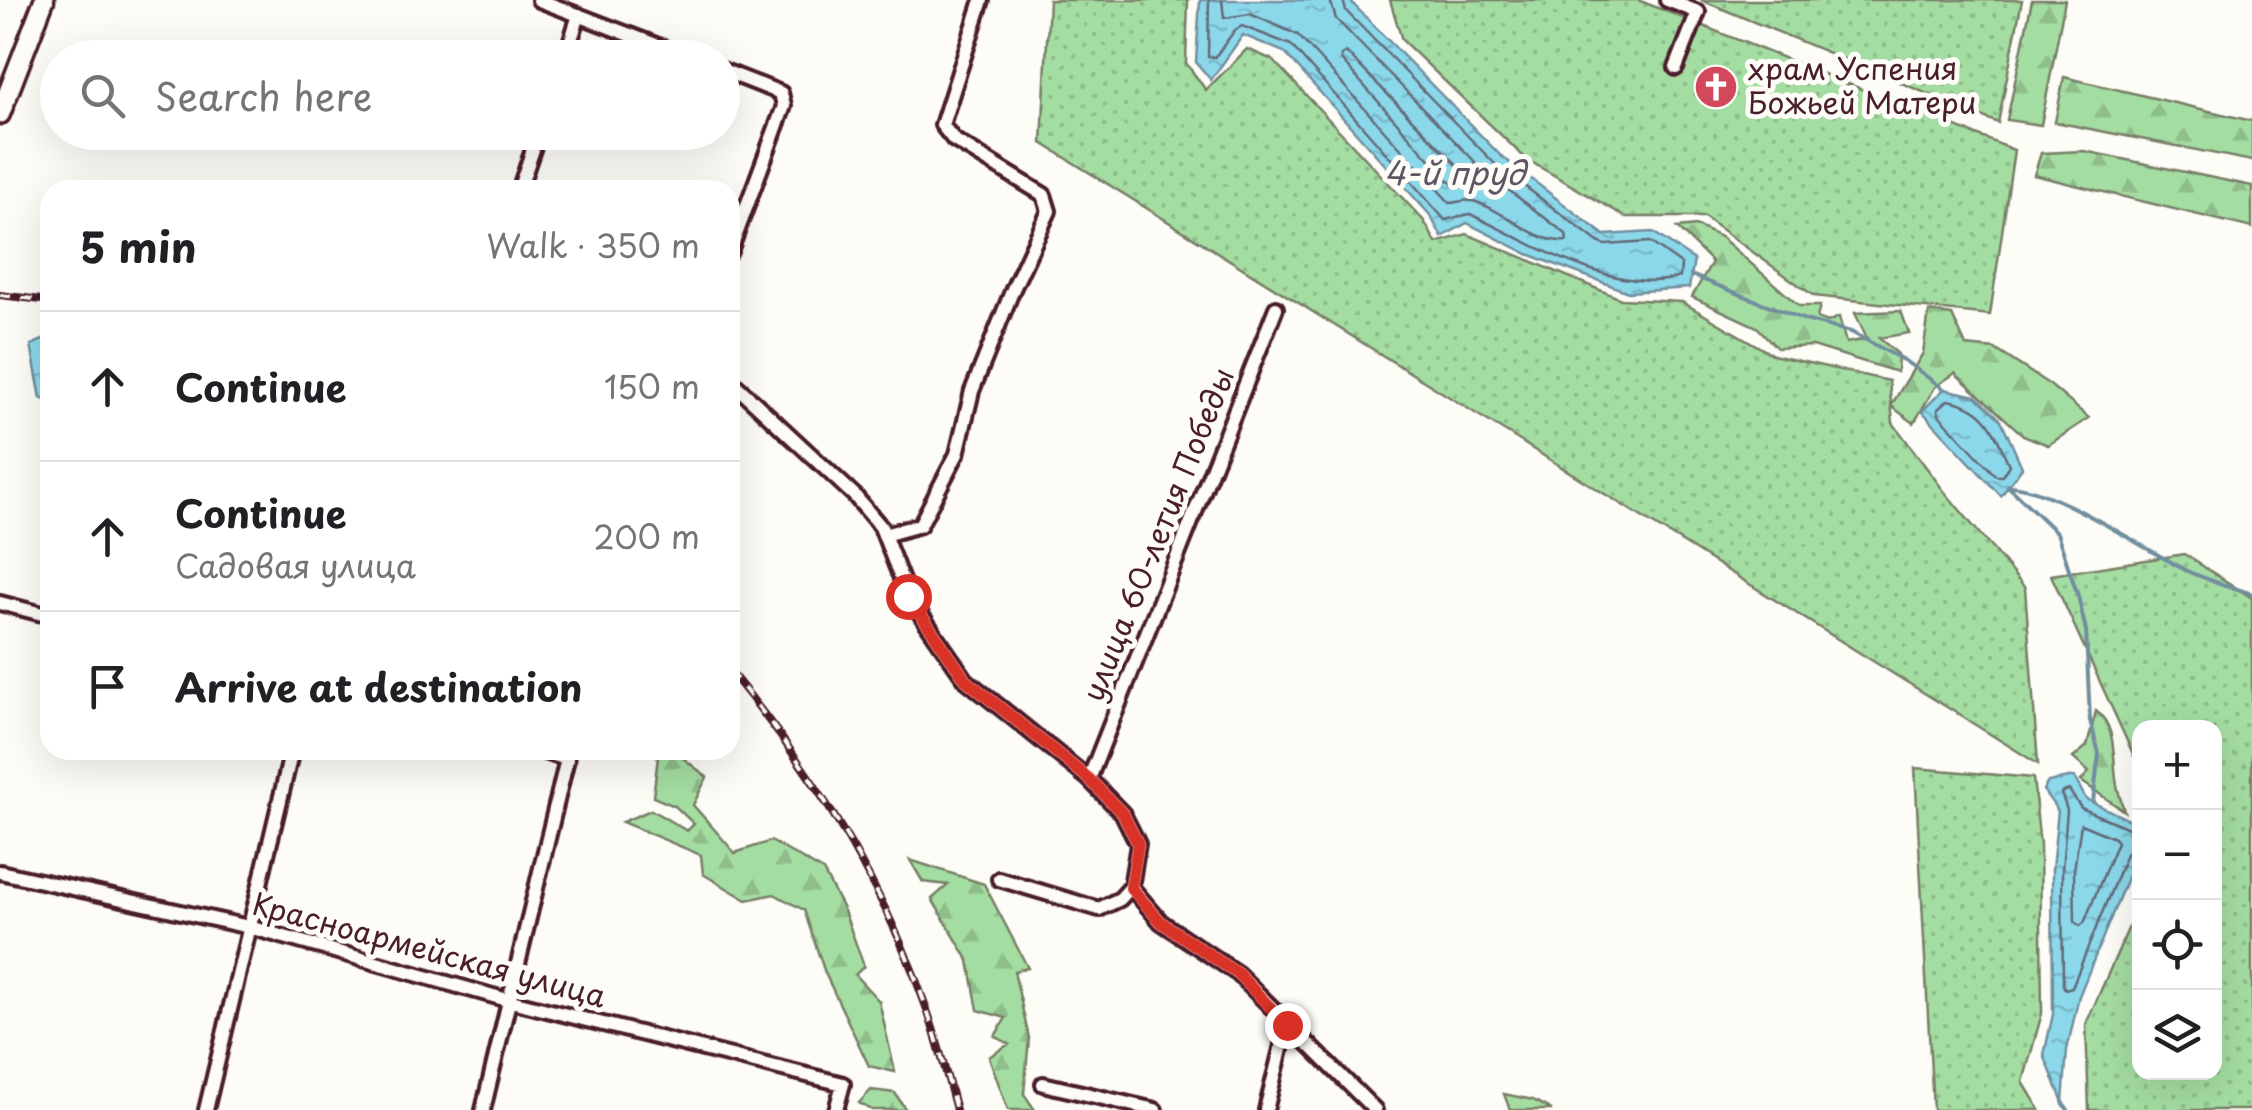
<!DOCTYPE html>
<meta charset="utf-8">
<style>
body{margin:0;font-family:"Playpen Sans",sans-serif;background:#f2f2f2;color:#202124}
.controls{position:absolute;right:30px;bottom:30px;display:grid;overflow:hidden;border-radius:20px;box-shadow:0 10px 40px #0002}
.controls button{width:90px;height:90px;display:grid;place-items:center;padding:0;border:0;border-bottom:2px solid #e0e0e0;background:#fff;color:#202124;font:50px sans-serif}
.stop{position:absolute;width:30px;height:30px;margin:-22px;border:8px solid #d93025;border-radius:50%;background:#fff}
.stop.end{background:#d93025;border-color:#fff;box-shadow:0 2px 10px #0008}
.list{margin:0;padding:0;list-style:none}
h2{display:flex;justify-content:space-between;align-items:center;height:130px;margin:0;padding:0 40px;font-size:42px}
h2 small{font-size:32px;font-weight:400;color:#757577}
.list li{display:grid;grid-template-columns:65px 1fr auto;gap:30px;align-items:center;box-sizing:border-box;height:150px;padding:0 40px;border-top:2px solid #e0e0e0}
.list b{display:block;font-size:38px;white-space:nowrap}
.list p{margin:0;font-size:32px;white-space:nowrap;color:#757577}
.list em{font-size:32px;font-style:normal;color:#757577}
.icon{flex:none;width:55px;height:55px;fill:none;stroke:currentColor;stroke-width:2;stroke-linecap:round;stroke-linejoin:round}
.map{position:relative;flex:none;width:2252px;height:1110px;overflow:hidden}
.search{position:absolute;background:#fff;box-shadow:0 10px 40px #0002;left:40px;top:40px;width:700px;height:110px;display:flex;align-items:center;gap:25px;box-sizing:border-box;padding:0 35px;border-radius:55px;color:#757577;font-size:38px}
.panel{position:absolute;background:#fff;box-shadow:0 10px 40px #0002;left:40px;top:180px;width:700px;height:580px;border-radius:30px}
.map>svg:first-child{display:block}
.grass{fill:url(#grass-dots);stroke:#777e66;stroke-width:2.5}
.forest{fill:url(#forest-firs);stroke:#777e66;stroke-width:2.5}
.water{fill:url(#water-ripples);stroke:#718e9e;stroke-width:2.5}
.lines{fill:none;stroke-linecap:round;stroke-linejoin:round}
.shore{stroke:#646978;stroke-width:2.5}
.stream{stroke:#718e9e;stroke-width:4}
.street-casing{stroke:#4a1f2b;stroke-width:20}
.secondary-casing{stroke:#4a1f2b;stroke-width:25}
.street{stroke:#fdfcf7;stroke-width:12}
.secondary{stroke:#fdfcf7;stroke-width:18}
.rail-casing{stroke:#4a1f2b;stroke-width:8}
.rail{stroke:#fdfcf7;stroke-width:4;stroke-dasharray:11;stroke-linecap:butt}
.route{stroke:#d93025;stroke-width:12}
.labels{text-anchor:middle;stroke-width:10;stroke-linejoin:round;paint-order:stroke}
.poi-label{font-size:30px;fill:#4a1f2b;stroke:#fdfcf7;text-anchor:start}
.street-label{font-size:30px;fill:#4a1f2b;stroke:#fdfcf7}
.water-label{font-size:32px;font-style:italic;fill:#5e5665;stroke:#fdfcf7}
</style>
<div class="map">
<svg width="2252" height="1110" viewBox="0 0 2252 1110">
<defs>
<pattern id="grass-dots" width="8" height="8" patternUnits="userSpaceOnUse" patternTransform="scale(2.5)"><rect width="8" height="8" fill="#a4dda2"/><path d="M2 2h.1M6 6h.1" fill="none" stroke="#8fbd8c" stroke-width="1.8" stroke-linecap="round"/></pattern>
<pattern id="forest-firs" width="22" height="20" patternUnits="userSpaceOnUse" patternTransform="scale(2.5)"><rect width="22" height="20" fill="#a4dda2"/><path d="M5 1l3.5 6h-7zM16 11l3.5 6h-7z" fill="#8fbd8c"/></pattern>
<pattern id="water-ripples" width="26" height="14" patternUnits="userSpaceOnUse" patternTransform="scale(2.5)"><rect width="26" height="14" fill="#8bd8eb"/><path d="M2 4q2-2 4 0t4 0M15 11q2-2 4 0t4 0" fill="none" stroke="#79b9ca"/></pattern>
</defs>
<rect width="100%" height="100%" fill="#fdfcf7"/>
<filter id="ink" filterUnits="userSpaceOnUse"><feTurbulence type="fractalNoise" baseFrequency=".01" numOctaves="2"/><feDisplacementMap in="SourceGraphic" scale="20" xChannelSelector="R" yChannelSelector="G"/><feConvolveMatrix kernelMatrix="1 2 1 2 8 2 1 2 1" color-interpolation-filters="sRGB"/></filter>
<g filter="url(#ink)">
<!-- grass -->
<path class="grass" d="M1049,0H1188L1186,63L1206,90L1247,49L1273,60L1424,221L1436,243L1467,234L1621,299L1682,302L1773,355L1889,381L1893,423L1944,491L2025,588L2038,764L1042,143Z
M1390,0H1638L2014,150L1990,315L1814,296L1704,217H1626L1526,159L1402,40Z
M1701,0H2022L1998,123Z
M2184,554L2252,598V1110H2089L2086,1024L2139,904L2140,1072H2214V728H2140L2139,767L2051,575Z
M1915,768L2033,778L2040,845L2042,1013L2023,1082L2040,1110H1933Z"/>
<!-- forest -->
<path class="forest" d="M2032,0H2065L2041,125L2007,120Z
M2064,77L2252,121V161L2055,122Z
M2084,151L2252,186V228L2034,175L2041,153Z
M1696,226L1721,237L1799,306H1820L1817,318L1828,322L1839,317L1846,343L1867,339L1855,313L1901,311L1909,333L1879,338L1898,354L1897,372L1813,346L1777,348L1757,327L1692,297L1712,262L1677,228Z
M1929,312L1952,315L1966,346L1995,349L2050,385L2089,418L2048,445L2023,435L1955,373L1935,387L1914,423L1891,406L1923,353Z
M2096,711C2116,725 2113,756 2116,779C2117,789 2121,800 2124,811L2081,781L2089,772L2073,758L2087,746Z
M650,750H673L707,777L693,805L735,853L771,841L823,871L844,911L864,966L855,975L879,1001L895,1072L869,1066L825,973L804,910L774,894L747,900L703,874L701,855L622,822L651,810L687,831L694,824L675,806L653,797L658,757Z
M910,860L984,884L1028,968L1014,971L1029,1038L1024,1094L1035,1110H1008L989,1057L1009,1044L995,1036L1006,1018L978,1010L969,961L932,899L948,885L923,882Z
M871,1090L895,1093L906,1110H872L859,1103Z
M1504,1094L1533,1100L1552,1110H1510Z"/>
<!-- water -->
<path class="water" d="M1200,0H1349L1500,155L1604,235L1653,232L1694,260L1689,288L1628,292L1528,254L1467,223L1442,237L1430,215L1284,52L1243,35L1211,80L1196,62Z
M50,337V402L41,398L31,345Z
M1944,389L1976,396L2001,420L2022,467L2001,496L1922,411Z
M2074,777L2086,799L2139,825L2140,846L2079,996L2067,1050L2063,1102L2044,1055L2053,1014L2052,869L2058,811L2043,790L2048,782Z"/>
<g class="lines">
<!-- shore -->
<path class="shore" d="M1209,0L1208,57H1215L1235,30L1242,26L1291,45L1445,220L1470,214C1528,242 1616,296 1680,277L1681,264L1650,242L1605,245L1598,242L1494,163L1346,11L1343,0
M1222,0L1224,18L1250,14L1298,35L1450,203C1457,203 1465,199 1473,201C1504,209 1534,244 1567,241L1566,234L1485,172L1336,19L1330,0
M1346,52L1469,177V184L1453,185L1341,60V55Z
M1948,400C1988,407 1994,431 2009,465L2002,476H1996L1939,415L1938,409Z
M2081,824L2114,838L2117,842L2084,923L2080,926L2075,922L2074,870Z
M2140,833L2081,808L2069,790L2061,793L2067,810L2062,870L2063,985L2065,989L2072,987L2126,854L2132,848L2140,847"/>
<!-- stream -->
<path class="stream" d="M1691,275L1805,320L1851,332L1905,361L1944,389
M2008,486L2057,533L2078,596L2086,631L2090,721L2099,753L2093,802
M2008,486C2048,484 2146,550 2185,570C2206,580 2230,586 2252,594
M2063,1102L2068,1110"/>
<!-- street casing -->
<g class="street-casing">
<path id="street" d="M539,0L690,58
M1667,0L1698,12L1676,68
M565,58L579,15
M722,70L781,93L784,106L730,251
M519,190L539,132
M730,380L854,495L881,527L908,596L966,680L1089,779L1123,814L1138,844L1131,887L1120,899L1099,909L999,879
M884,535L920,525L957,454L972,391L1013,289L1049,211L1044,195L954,140L942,125L982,0
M0,603L50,616
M1089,779L1276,308
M0,872L249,927L511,1001L843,1084L836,1110
M1131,887L1161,922L1238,974L1375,1110
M1043,1084L1155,1110
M206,1110L292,750
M483,1110L567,759L537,750
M1266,1110L1287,1025"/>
</g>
<!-- secondary casing -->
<g class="secondary-casing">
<path id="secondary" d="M0,114L44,0"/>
</g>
<!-- street -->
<use href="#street" class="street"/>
<!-- secondary -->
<use href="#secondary" class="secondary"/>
<!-- rail casing -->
<g class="rail-casing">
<path id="rail" d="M0,295L50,301
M730,671C813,772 883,883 926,1007C938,1041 947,1076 956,1110"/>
</g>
<!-- rail -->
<use href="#rail" class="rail"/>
</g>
</g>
<g class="lines" filter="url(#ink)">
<!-- route -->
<path class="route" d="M908,596L966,680L1089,779L1123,814L1138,844L1131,888L1161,922L1238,974L1287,1025"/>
</g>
<!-- icons -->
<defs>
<g id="church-disc" transform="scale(2.25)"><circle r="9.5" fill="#d1495b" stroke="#fdfcf7"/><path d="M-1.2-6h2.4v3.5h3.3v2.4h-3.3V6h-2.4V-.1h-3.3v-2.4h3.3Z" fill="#fff"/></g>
</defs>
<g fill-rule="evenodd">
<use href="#church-disc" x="1716" y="87"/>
</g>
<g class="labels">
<!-- poi labels -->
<g class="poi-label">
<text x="1748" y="80">храм Успения<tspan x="1748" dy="34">Божьей Матери</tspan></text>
</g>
<!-- street labels -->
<g class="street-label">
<text transform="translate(1159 535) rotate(-68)" y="10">улица 60-летия Победы</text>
<text transform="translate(429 951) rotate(15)" y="10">Красноармейская улица</text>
</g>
<!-- water labels -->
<g class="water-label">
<text x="1455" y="185">4-й пруд</text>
</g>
</g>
</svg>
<div class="controls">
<button>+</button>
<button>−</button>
<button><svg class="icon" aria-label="locate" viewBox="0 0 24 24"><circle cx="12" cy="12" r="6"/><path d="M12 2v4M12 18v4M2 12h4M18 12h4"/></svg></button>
<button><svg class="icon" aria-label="layers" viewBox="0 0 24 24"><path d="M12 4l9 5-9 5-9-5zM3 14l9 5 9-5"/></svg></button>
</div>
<div class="stop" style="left:908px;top:596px"></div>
<div class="stop end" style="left:1287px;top:1025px"></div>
<div class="search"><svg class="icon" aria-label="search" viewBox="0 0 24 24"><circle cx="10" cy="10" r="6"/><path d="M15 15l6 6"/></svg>Search here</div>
<section class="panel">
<h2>5 min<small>Walk · 350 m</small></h2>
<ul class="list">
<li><svg class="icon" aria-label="ahead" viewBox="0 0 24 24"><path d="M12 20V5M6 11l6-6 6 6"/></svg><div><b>Continue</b></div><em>150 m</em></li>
<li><svg class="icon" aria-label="ahead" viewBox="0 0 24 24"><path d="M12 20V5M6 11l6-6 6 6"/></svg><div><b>Continue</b><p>Садовая улица</p></div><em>200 m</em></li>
<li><svg class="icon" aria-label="arrive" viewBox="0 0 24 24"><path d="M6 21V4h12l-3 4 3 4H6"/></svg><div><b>Arrive at destination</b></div></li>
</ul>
</section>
</div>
